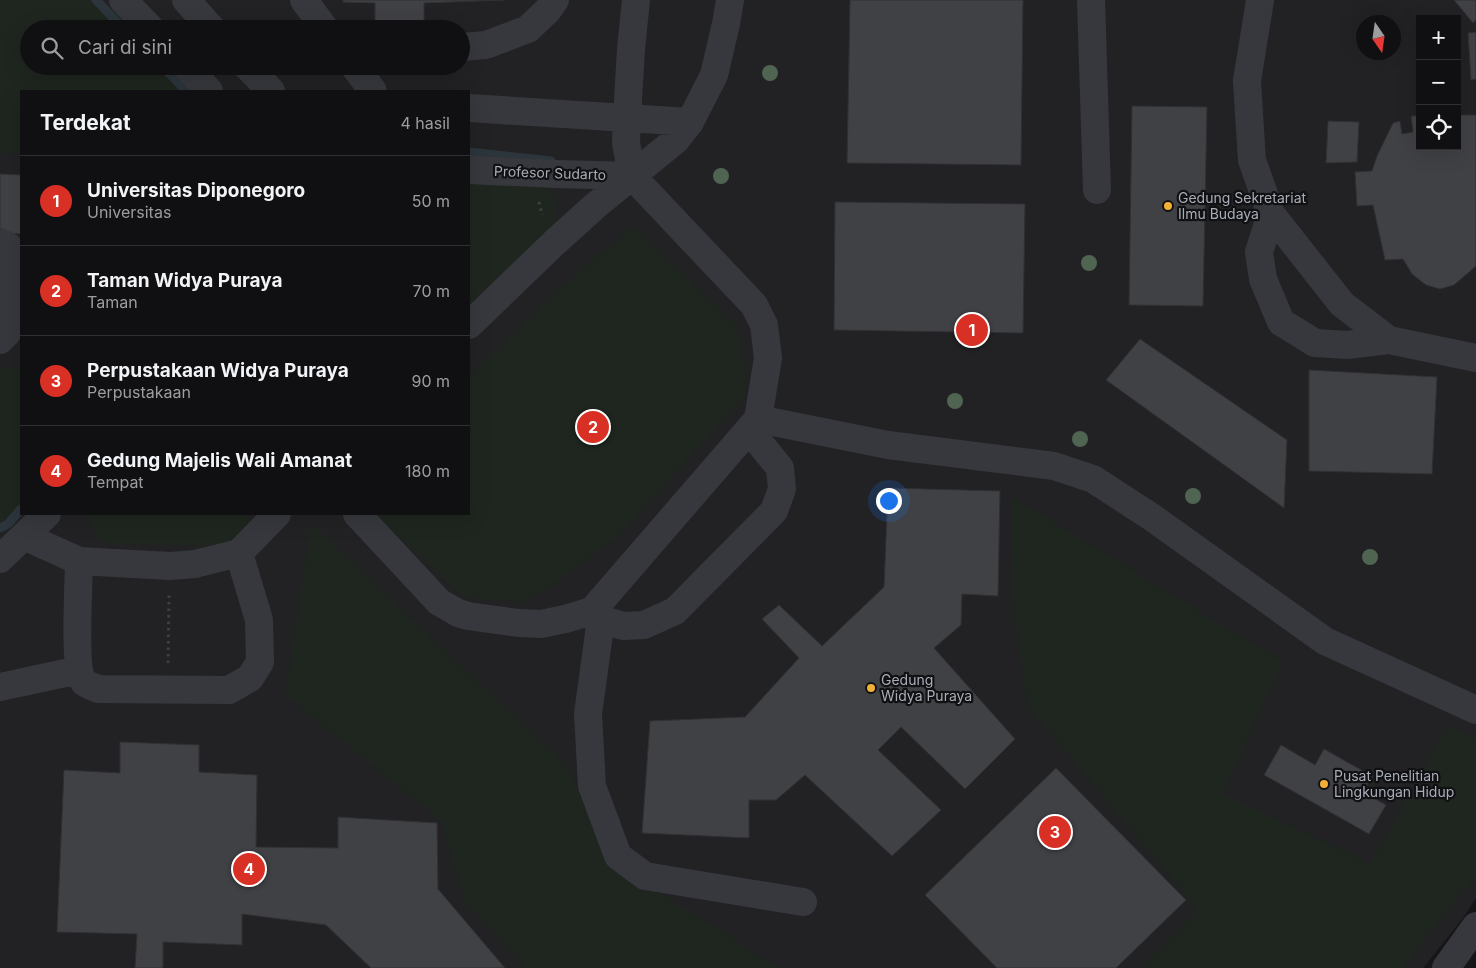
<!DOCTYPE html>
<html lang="id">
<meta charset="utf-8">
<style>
body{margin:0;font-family:Inter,sans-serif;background:#19191b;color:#f1f3f6}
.controls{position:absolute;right:15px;top:15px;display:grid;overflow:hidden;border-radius:0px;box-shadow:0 5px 20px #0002}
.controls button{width:45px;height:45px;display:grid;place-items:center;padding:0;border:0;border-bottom:1px solid #303032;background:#101012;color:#f1f3f6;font:25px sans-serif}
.compass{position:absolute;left:1356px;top:15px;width:45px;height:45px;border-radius:50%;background:#101012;box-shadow:0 5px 20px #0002;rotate:167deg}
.you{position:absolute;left:888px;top:500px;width:18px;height:18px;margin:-12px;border:4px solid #fff;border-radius:50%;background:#1a73e8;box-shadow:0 0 0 8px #1a73e833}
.badge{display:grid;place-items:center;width:32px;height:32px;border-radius:50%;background:#d93025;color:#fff;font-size:16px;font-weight:700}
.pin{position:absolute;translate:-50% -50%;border:2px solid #fff;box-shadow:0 1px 5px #0006}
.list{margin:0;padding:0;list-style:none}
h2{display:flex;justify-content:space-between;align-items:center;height:65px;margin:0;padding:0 20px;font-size:21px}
h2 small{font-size:16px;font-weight:400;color:#9c9d9f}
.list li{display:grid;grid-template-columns:32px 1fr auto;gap:15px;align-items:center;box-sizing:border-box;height:90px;padding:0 20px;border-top:1px solid #303032}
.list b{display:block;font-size:19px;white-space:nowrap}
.list p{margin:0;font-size:16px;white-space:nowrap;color:#9c9d9f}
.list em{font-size:16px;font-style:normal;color:#9c9d9f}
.icon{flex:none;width:28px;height:28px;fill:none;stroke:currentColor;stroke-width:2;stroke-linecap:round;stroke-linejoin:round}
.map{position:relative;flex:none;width:1476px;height:968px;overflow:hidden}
.search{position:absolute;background:#101012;box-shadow:0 5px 20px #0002;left:20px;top:20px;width:450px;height:55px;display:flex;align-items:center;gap:12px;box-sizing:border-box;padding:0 18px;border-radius:28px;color:#9c9d9f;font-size:19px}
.panel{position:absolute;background:#101012;box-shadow:0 5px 20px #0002;left:20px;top:90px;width:450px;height:425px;border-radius:0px}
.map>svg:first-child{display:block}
.built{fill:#222225;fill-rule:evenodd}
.green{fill:#1e261f}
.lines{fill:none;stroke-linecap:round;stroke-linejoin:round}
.stream{stroke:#2c353c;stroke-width:9}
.building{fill:#404145;stroke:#303034}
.path{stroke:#3d3f44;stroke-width:3;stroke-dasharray:2.5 4;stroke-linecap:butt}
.minor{stroke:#37383d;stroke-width:28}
.tree{fill:#506452}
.poi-dot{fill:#f2b134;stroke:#111113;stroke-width:2}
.labels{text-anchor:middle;stroke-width:4.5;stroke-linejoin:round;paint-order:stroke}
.street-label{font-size:14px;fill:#a8adb8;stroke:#111113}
.poi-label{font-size:14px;fill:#a8adb8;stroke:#111113;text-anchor:start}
</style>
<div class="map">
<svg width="1476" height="968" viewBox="0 0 1476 968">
<rect width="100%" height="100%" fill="#161618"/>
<!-- built -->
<path class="built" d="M0,0H1476V898L1463,918L1423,968H0ZM1420,19H1457V146H1420ZM1364,22H1394V52H1364ZM29,29H461V66H29ZM21,91H469V514H21Z"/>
<!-- green -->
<path class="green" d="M0,0H96L125,29H29V66H162L186,91H21V154L0,153Z
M469,179L540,183L550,191L557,202L555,218L547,231L469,305Z
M633,226L736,325L745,367V398L690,456L647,506L614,540L567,575L526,602L465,598L374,514H469V375L495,352L548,298Z
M0,368L21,369V509L8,524L0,528Z
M1011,496L1282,662L1223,793L1370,864L1449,725L1476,740V876L1402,968H1141L1198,910L1027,705L1013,602Z
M89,514H249V524L227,546L109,544C97,538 89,528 89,514Z
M311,523L477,681L566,764L609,859L778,968H528L465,902L441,821L285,695Z"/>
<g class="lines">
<!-- stream -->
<path class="stream" d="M96,0L124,29
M162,66L186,91
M469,152L551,161
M0,528L8,524L21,509"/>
</g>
<!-- building -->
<path class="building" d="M343,0H505L424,3V29H375V3L343,2Z
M850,0H1023L1021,165L847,163Z
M1454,0H1476V20L1473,23Z
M1476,32V79L1471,80L1468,33Z
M1132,106L1207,107L1203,306L1129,305Z
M1457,115H1476V266L1454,285L1440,289L1426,285L1412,274L1403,259L1385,260L1373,205L1357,206L1355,172L1372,171L1377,156L1393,123L1400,121L1402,134L1413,132L1411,116H1420V146H1457Z
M1328,121L1359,122L1357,162L1326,163Z
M0,174L21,175V234L0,233Z
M835,202L1025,204L1023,333L834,330Z
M1140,339L1287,440L1284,508L1106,380Z
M1309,370L1437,377L1432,474L1309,471Z
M888,488L1000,491L998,596L962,594L961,625L934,648L1015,739L965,789L901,727L878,750L941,810L892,856L805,775L776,800H749V838L642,833L650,721L745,717L799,658L762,619L779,605L822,646L884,587Z
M120,742L199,745V772L257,775L256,847L338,848V817L437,823L438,889L505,968H371L326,925L242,914V945L163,942V968H135L137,934L57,932L64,770L120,773Z
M1281,745L1315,765L1324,749L1372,776L1363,792L1386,805L1369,834L1264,775Z
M1056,768L1186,900L1116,968H997L925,895Z"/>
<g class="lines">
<!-- path -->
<path class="path" d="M539,202L542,215
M168,663L169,594"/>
<!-- minor -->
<path class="minor" d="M123,0L151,29
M186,0L212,29
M304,0L325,29
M1091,0L1097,190
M1260,0L1247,81L1252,160L1271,214L1342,304L1389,340L1476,358
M461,47L486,45L528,29L548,10L555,0
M186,66L209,91
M247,66L271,91
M354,66L373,91
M469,108L690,122
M469,170L556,174L632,176
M1271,214L1259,252L1263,279L1281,322L1315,343L1347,345L1389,340
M0,242L8,246L12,250L7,333L0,340
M469,325L554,243L595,206L676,140L690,122L714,75L726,24L730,0
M758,419L888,445L1054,466L1093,479L1153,518L1325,641L1476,710
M357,514L439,602L458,613L468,616L518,623L541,624L565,619L592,611L758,419L768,358L764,325L754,305L632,176L626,143L627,118L631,49L636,0
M24,536L79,561L170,566L195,564L239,553L277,514
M0,559L47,514
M79,561C79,581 73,670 84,682C87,685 94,687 98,689L229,690L250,678L260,662L259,620L239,553
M592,611L601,619L623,626L644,625L675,611L774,511L782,489L780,468L749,430
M601,619L588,714L592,786L618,856L645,876L803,902
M0,687L79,670
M1446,968L1476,926"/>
</g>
<!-- trees -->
<g class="tree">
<circle cx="770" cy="73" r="8"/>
<circle cx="721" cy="176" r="8"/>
<circle cx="1089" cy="263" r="8"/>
<circle cx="955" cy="401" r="8"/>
<circle cx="1080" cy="439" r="8"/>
<circle cx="1193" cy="496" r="8"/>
<circle cx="1370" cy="557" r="8"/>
</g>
<!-- markers -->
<g class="poi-dot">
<circle cx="1168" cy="206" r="5"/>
<circle cx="871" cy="688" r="5"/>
<circle cx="1324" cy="784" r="5"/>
</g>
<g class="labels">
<!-- street labels -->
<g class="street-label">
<text transform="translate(550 173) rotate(2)" y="5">Profesor Sudarto</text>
</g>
<!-- poi labels -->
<g class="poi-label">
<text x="1178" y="203">Gedung Sekretariat<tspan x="1178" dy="16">Ilmu Budaya</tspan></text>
<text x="881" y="685">Gedung<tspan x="881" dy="16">Widya Puraya</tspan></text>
<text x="1334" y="781">Pusat Penelitian<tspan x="1334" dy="16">Lingkungan Hidup</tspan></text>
</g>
</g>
</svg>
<div class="controls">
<button>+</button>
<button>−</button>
<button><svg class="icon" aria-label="locate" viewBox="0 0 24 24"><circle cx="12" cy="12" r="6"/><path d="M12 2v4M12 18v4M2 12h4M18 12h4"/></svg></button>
</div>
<svg class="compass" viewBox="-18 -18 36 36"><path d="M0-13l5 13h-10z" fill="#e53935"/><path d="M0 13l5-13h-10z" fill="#9c9d9f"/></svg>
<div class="you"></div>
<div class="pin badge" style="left:972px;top:330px">1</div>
<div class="pin badge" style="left:593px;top:427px">2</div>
<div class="pin badge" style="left:1055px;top:832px">3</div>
<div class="pin badge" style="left:249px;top:869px">4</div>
<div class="search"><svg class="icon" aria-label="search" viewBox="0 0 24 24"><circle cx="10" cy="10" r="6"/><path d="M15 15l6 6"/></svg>Cari di sini</div>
<section class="panel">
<h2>Terdekat<small>4 hasil</small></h2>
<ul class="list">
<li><span class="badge">1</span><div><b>Universitas Diponegoro</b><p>Universitas</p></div><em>50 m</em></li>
<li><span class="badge">2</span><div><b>Taman Widya Puraya</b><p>Taman</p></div><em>70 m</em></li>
<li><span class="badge">3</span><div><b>Perpustakaan Widya Puraya</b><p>Perpustakaan</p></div><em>90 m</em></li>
<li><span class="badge">4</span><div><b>Gedung Majelis Wali Amanat</b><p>Tempat</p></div><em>180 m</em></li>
</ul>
</section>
</div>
